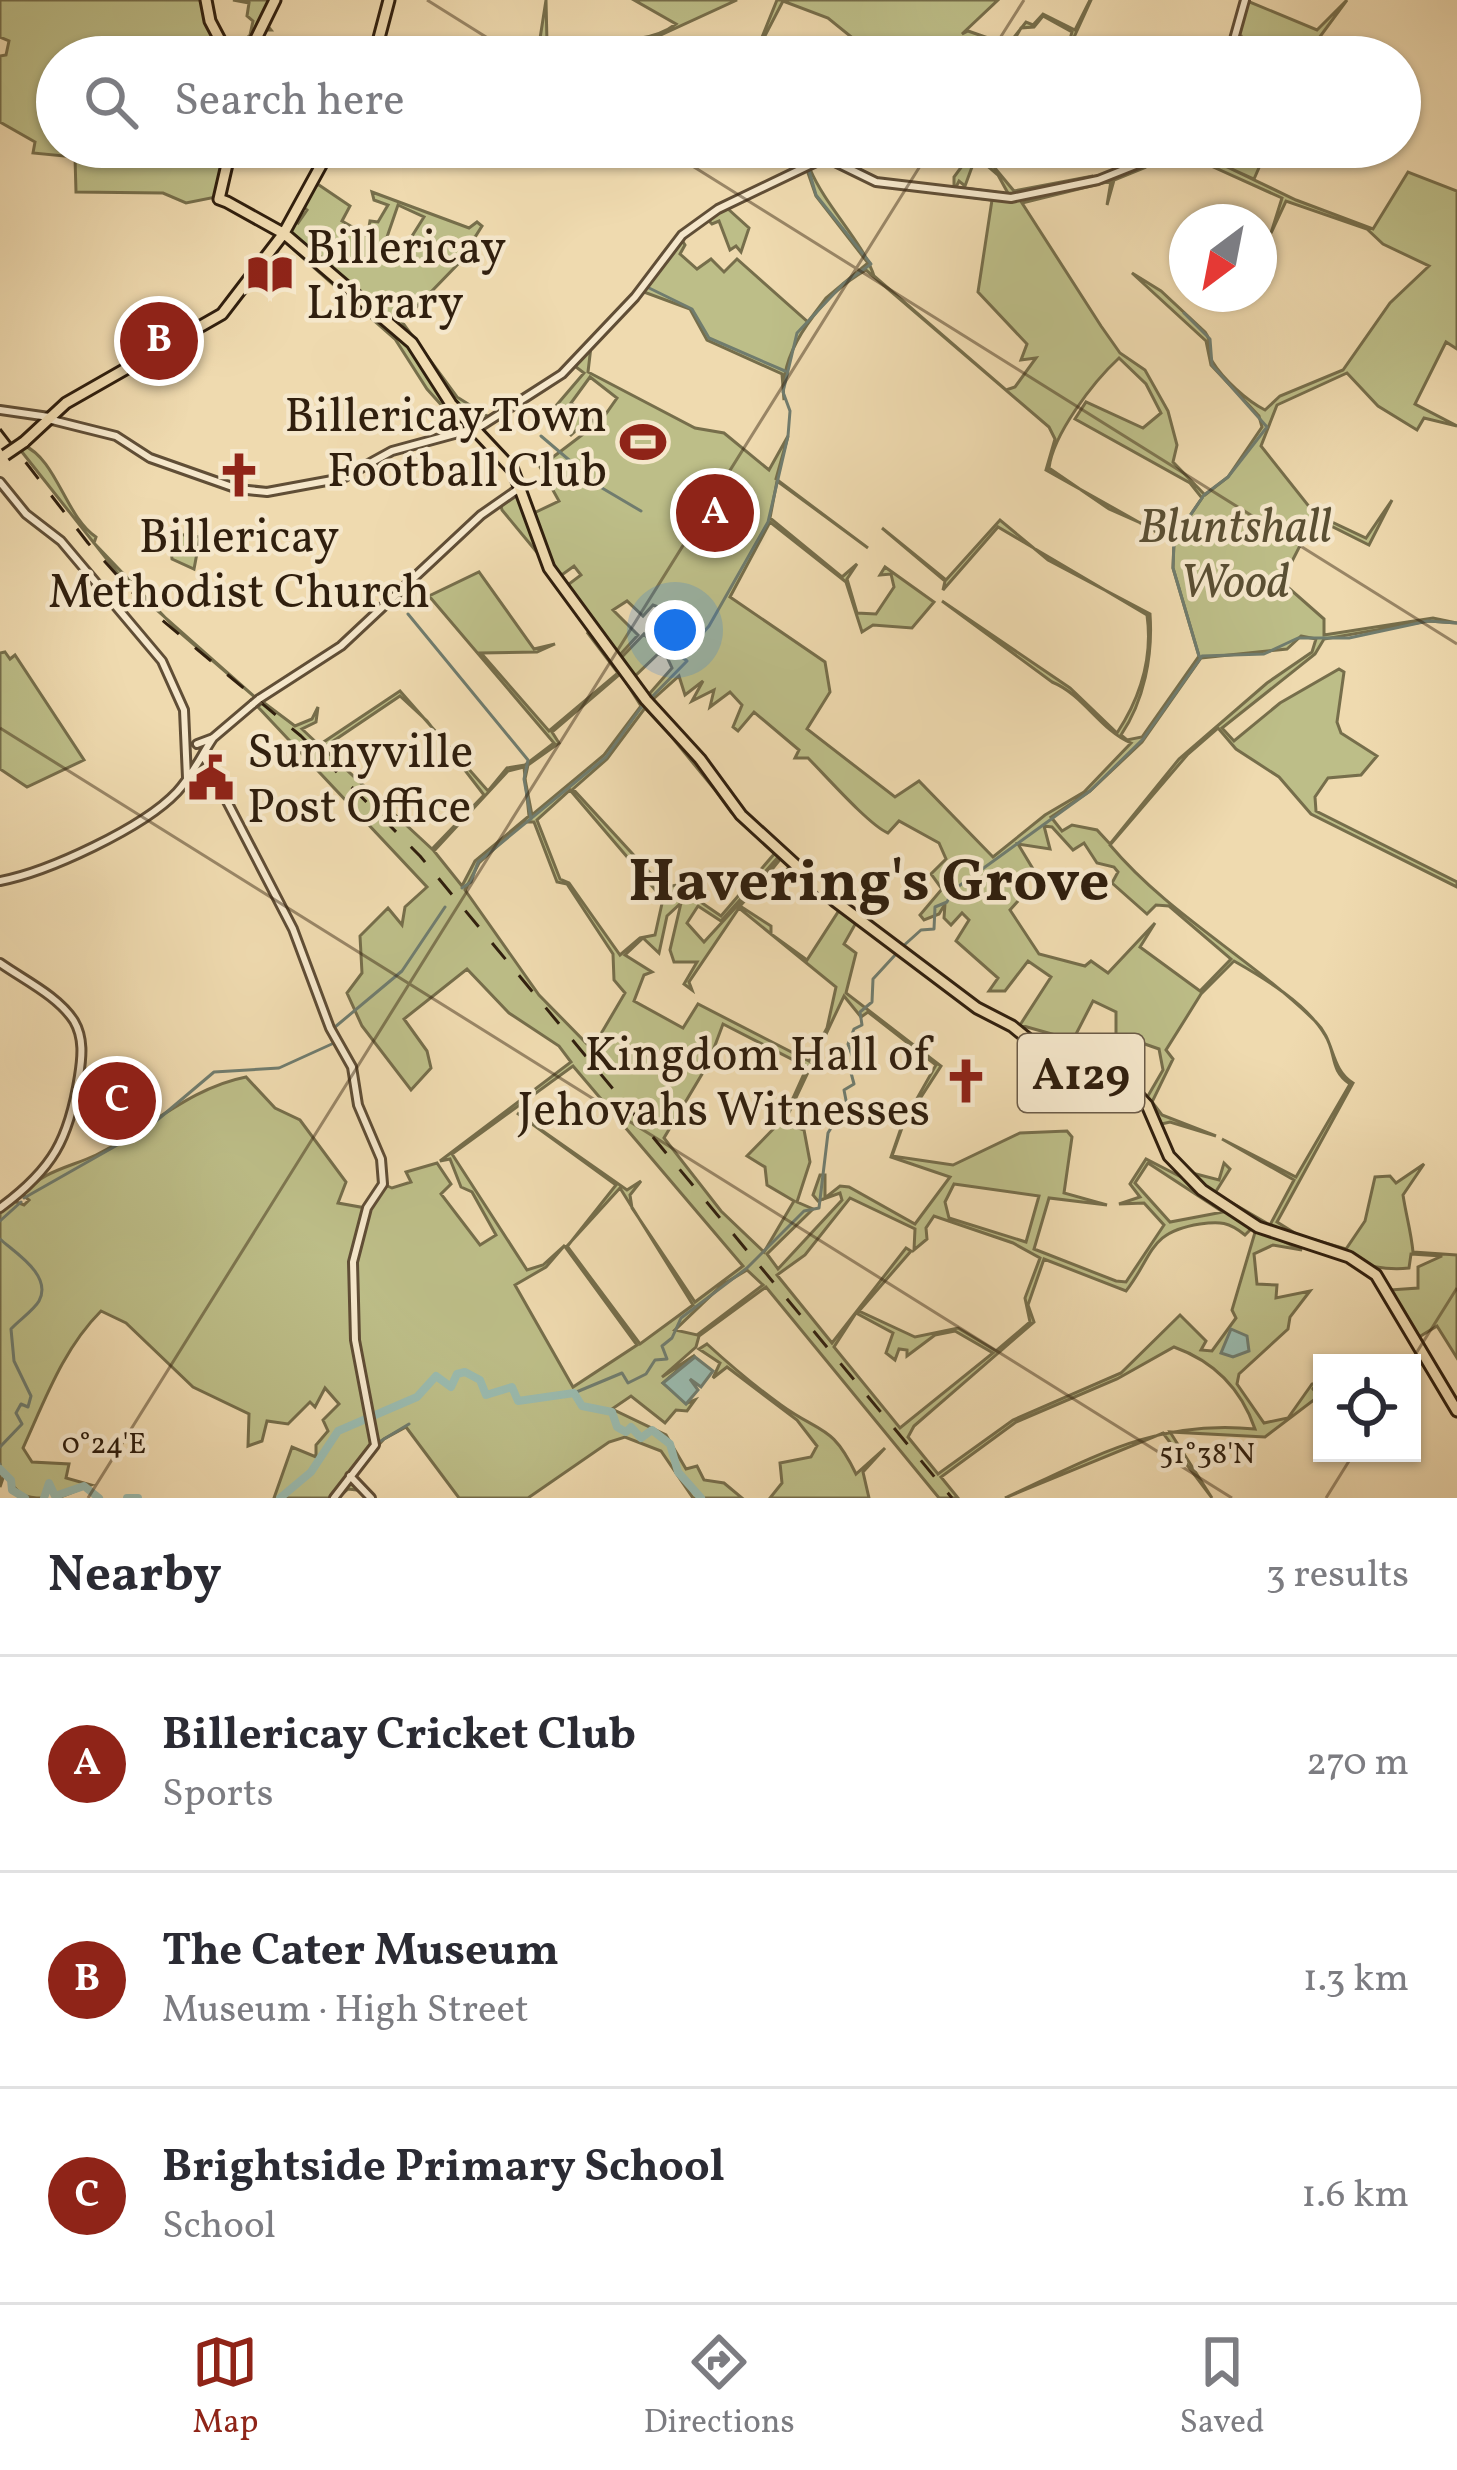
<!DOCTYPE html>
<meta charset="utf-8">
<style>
body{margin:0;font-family:Vollkorn,serif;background:#f7f7f7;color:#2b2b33}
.controls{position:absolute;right:36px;bottom:36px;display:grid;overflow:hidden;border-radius:0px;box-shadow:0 3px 9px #0004}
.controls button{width:108px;height:108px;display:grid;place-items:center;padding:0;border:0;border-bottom:3px solid #e1e1e2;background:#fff;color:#2b2b33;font:60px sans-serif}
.compass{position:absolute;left:1169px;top:204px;width:108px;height:108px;border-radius:50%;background:#fff;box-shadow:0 3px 9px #0004;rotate:212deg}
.you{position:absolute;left:675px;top:630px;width:42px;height:42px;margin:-30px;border:9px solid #fff;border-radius:50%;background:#1a73e8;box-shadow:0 0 0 18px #1a73e833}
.badge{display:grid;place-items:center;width:78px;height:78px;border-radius:50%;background:#8f2418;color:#fff;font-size:39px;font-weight:700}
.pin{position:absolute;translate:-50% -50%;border:6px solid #fff;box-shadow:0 3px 12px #0006}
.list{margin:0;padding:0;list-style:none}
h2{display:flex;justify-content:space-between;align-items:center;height:156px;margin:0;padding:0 48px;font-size:51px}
h2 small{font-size:39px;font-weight:400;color:#7c7c81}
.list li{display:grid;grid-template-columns:78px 1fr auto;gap:36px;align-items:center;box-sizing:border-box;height:216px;padding:0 48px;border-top:3px solid #e1e1e2}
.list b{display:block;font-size:45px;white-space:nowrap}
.list p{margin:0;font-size:39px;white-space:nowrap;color:#7c7c81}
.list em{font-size:39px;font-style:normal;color:#7c7c81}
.icon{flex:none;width:66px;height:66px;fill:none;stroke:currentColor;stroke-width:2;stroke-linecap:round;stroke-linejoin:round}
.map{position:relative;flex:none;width:1457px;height:1498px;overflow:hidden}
.search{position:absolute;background:#fff;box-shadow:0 3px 9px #0004;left:36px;right:36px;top:36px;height:132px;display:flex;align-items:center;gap:30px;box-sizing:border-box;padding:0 42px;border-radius:66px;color:#7c7c81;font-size:45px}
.sheet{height:804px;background:#fff}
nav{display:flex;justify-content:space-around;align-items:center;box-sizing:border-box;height:168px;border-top:3px solid #e1e1e2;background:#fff;font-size:33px;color:#7c7c81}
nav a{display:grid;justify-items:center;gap:6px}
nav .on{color:#8f2418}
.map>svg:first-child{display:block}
.green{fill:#bdbe88;stroke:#766e4b;stroke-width:3;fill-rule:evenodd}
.water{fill:#9abaae;stroke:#707c6e;stroke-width:3}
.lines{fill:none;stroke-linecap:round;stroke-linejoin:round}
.stream{stroke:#707c6e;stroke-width:3}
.river{stroke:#9abaae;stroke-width:8}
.minor-casing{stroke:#604e36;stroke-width:12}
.major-casing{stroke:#301f0e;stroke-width:15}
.minor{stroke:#f5e7cb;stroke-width:6}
.major{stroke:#efdaaf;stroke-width:9}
.rail{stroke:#301f0e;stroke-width:3;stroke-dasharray:21 21;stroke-linecap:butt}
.minor-bridge-casing{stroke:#604e36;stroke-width:12;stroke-linecap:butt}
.major-bridge-casing{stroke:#301f0e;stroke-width:15;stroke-linecap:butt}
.minor-bridge{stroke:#f5e7cb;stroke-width:6}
.major-bridge{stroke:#efdaaf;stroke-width:9}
.ticks{fill:none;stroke:#301f0e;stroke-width:3;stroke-opacity:0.45}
.labels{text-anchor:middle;stroke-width:9;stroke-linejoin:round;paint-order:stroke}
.shield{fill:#f5e7cb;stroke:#6b5b47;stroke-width:3}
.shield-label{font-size:45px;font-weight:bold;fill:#301f0e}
.poi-label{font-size:48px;fill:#301f0e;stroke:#f5e7cb;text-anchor:start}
.park-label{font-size:48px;font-style:italic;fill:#5a4f33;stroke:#f5e7cb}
.district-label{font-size:60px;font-weight:bold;fill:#301f0e;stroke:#f5e7cb}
.ticks-label{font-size:30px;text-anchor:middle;fill:#301f0e;stroke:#f5e7cb;stroke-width:9;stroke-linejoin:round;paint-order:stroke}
</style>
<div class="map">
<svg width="1457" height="1498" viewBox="0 0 1457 1498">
<rect width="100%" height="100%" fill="#efdaaf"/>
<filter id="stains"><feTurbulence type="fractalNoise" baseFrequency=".00167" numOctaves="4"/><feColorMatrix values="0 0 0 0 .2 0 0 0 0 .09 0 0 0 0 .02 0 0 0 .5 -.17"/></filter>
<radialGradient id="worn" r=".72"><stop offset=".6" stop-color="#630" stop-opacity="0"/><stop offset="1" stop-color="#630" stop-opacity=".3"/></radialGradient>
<!-- green -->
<path class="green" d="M0,0H205L226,57H57V147H227L216,197L186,203L163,193L76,192L75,157L33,153L35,142L0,122V56L6,55L9,41L0,37Z
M233,0H279L267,25L271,30H264L247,57L228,56L250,35L253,21L247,16L249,3Z
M546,0L547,43C589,33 641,51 676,24L634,0H737L654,38L643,40L639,57L640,40L567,39L503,57L539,45Z
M777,0H998L962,34L968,31L1008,45L1026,22L1033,25L1043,14L1075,30L1090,0H1091L1065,57L1072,32L1043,16L1034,27L1021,28L1009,49C977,37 964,31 940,57H876L828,18L783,1L754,57Z
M1245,0L1317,30L1347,0L1305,57H1243L1237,55L1241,36L1233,33Z
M834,147H839L837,157L878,179L946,188H954V177L976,147L991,150L989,161L1014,191L1093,176L1009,195L998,175L976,156L965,186L959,181L956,187L1002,193L1001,200L1056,193L1146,167L1114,180L1107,205L1111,181L1022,203L1101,326L1120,353L1145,370L1168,411L1177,445L1173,462L1205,495L1228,477L1262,427L1259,416L1211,365L1206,341L1132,273L1161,291L1205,332C1214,344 1205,349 1212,361C1223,379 1247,401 1265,410L1280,396L1343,370L1390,303L1429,266L1383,244L1367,229L1286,201L1271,233L1282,198L1189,156L1198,155L1187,147H1268L1254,179L1223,165L1296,200L1373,229L1408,172L1457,191V349L1446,342L1415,404L1457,426L1424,418L1417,430L1378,406L1347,373L1277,405L1261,446L1315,514L1366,538L1392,500L1369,545L1319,520L1309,528L1285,575L1283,583L1324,619V635L1433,618L1457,623L1428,621L1324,639L1315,654L1222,728L1234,741L1280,703L1339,669L1344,672L1337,722L1341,733L1377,756L1361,775L1328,778L1315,797L1316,811L1457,882V887L1311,814L1279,777L1236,749L1218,728L1188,754L1110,845C1169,915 1251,958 1316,1022C1335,1040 1330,1069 1353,1083L1277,1222L1298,1235L1346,1249L1365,1221L1375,1177L1390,1176L1396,1183L1424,1164L1403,1195C1406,1215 1411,1231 1413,1252L1457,1255V1358L1437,1326L1414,1340L1389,1290L1418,1288V1267L1442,1256L1411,1254L1409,1268C1357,1274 1297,1240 1246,1223L1250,1230L1245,1235C1229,1222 1220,1221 1200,1224C1148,1232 1154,1255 1126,1291L1044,1259L1028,1305L1034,1322L914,1426L908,1437L938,1474L1013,1420L1121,1373L1180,1315L1206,1341L1201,1350L1212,1351L1236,1318L1232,1310L1256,1229L1302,1250L1273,1245L1254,1254L1257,1284L1277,1285L1276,1298L1310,1291L1290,1317L1288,1329L1239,1374L1237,1384L1264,1423L1288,1418L1312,1384L1317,1383L1313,1389L1322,1400L1315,1399L1265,1437L1170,1432L1212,1498L1163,1433L1005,1498C1092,1458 1155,1419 1255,1429C1241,1388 1213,1361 1174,1347L1117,1379L1016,1422L941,1477L958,1498H939L766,1287L699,1336L696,1347L662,1377L695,1355L663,1383L687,1403L695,1400L687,1411L676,1410L665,1423L631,1396L612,1409L666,1435L686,1469L697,1466L704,1480L724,1483L742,1498H693L661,1451L625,1437L609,1442L528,1498H459L406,1427L384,1439L354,1472L357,1490L348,1489L338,1498H274L292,1447L316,1457V1445L328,1431L323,1420L339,1404L325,1388L315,1407L310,1402L288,1424L267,1421L262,1441L248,1446L249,1414L193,1387L126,1323L101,1311C63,1349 45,1400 23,1448L32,1462L69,1464L66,1478L91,1485L58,1498L47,1488L43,1498C17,1498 19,1491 4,1475L0,1487V1211L14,1201L24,1205L29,1200L23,1195C41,1171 71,1167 96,1155C148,1130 189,1088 246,1077L275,1108L300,1120L346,1182L338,1203L366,1208L383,1184L392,1188L411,1182L406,1172L437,1163L451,1184L441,1194L480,1245L496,1235L472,1192L461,1187L450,1159L440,1161L571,1062L559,1046L509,1013L467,969L404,1019L427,1051L431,1068L411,1090L362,1026L347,993L362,973L360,936L388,908L402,925L405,907L427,887L258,707L263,702L295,726L312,719L318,707L316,722L302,729L319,745L400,691L488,791L507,768L525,765L554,743L429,596L479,572L534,649L555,644L537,652L481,653L549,731L618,673L587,632L620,674L552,732L559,743L528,765L525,779L532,815L604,755L641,706L622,676L733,812L780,855L721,921L698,906L687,923L704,942L782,857L769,873L774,880L791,866L774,884L765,879L740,906L771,926V934L807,960L840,909L857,921L844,944L856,953L846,993L941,1066L903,1125L892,1156L953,1165L1020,1133L1067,1131L1072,1137L1064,1193L1107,1205L1049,1198L1034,1249L1116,1281L1126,1282L1164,1225L1144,1203L1119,1204L1140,1197L1130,1184L1146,1159L1187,1180L1188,1172L1219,1180L1224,1163L1230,1169L1215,1193L1270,1225L1294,1180L1222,1139L1296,1177L1350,1084C1329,1070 1337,1054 1325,1035C1307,1004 1264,978 1234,961L1201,994L1166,1050L1173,1059L1152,1102L1162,1115L1216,1136L1170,1122L1157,1125L1145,1101L1163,1070L1159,1049L1116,1034V1012L1093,1001L1073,1040L1020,1025L1051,977L1028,961L1005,991H989L998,978L956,941L969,920L962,913L951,925L944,918L945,904L939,914L924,920L920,915L942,889L931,874L946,859L939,843L899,821L888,833C869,825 826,776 808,758H795L799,750L754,712L738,731L733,727L742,705L730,692L710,707L714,690L692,701L703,681L685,695L679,676L650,702V693L672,668L667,657L658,654L634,677L620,659L644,634L661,651L675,637L664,626L662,608L653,605L643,616L627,601L613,610L638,635L617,658L565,587L581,575L574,566L559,577L532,514L559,501L540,467L586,432L581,426L571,435L549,414L584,373L572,364L592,338L588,372L695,428L724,433L769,470L788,436L776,479L868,548L777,481L770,518L842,577L857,564L847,579L857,613L876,614L894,587L891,574L880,575L885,567L934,602L912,628L873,625L862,632L846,582L770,522L730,597L825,662L830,692L807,729L895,797L919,781L993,857L1045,815L1084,792L1131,743C1099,729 1084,695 1052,682L942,601L1070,688L1117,733C1140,698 1153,658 1147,615L998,527L943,590L945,581L882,528L946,580L1000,520L1048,560L1150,614C1153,656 1144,701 1121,735L1127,740L1142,737L1199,656L1173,568L1174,542L1046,470L1055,439L1049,427L866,270C824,294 778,349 784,400L782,374L707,340L690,309L641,291L661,256L680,237L685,245L680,254L697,269L711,259L724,272L737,259L808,322L826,298L868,263L816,196L807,170L727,208L749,228L741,252L736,246L730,250L719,221L712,224L706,218L830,157ZM825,162L876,185L992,200L978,292L1027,344L1021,360L1036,358L1015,387L1006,390L874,276C863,242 826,207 810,169ZM1119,358L1146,384L1161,413L1143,428L1086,402L1075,419L1190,483L1202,498L1175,538L1109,509L1049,468C1053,435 1092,383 1119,358ZM590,377L617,398L598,425L571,403ZM1301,636L1316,639L1312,652L1267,683L1179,759L1110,844L1097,830L1072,825L1062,831L1051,817L1090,791L1142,742L1201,658L1287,649ZM400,696L427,721L484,795L432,849L323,748ZM645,708L694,761L731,812L775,853L721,916L676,885L664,888L573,789L607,759ZM524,767L529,816L475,861L462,886L434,851L508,771ZM570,790L663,899L655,935L640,938L620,955L569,883L560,879L537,820ZM523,822H534L557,882L567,884L613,954L614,980L625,993L592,1049L539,995L465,890L479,863ZM1044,826L1052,827L1073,850L1084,843L1097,863L1114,867L1118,872L1112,883L1147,914L1156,905L1169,906L1231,959L1200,991L1140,947L1155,923L1108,973L1091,961L1085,966L1039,954L1010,910L1018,901L1016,888L1026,889L1021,875L1033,869L1018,844L1050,849ZM681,903L670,950L674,962H697L684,984L692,990L689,982L739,908L836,987L827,1028L809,1061L698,1004L683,1028L634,1001L644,975L652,972L625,955L643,938L659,953L667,916ZM844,996L861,1017L868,1012L936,1065L902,1125L891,1157L950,1177L915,1224L849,1187L840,1186L825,1198V1175H820L813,1195L818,1201L840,1193L842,1200L778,1269L767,1254L813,1209L797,1202L810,1162L804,1130L784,1123ZM723,1024L807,1067L784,1118L747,1156L765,1167L767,1185L794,1201L764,1252L721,1211L664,1138L708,1064ZM573,1066L743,1266L695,1302L632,1208L630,1195L641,1181L627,1190L517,1113L616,1185L566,1248L637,1345L573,1387L515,1285L546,1267L565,1245L543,1265L527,1270L452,1154ZM1148,1163L1223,1212L1170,1222L1135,1183ZM954,1184L1039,1196L1026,1242L949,1218L945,1202ZM620,1188L693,1305L640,1344L567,1246ZM850,1198L915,1229L914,1250L927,1239L926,1228L934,1216L1013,1243L1040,1258L1025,1298L1030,1322L996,1351L958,1328L915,1337L859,1311L911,1251L906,1248L832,1343L777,1275L805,1255ZM747,1270L763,1285L697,1335L675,1330L722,1285ZM856,1313L893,1333L886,1353L895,1360L899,1349L907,1350V1356L935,1335L955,1331L993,1353L900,1428L834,1347Z
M308,185H319L350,206L342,221L373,239L368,233L370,221L378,222L388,205L374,200L372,192L469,228L477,222L482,226L458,264L402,322L457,397L492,419L475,430L462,428L427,389L395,339L294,250L288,242L324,265L290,233L291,219L298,223L307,210L297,202ZM398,205L424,217L407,244L398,247L387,237Z
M23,445C57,459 65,516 96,537L94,543L178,631L256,698L124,581L22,452Z
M520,493L540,556L502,510L500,502Z
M169,533L200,537L194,569L172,559Z
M5,652L10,659L15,655L84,760L27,787L0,769V653Z
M707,1344C730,1365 756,1387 781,1405C821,1434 832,1424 856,1474L885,1448L863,1472L869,1498H770L782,1483L780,1463L811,1457L817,1446L797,1420L727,1367L713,1378L720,1363L699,1349Z"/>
<!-- water -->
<path class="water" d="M1231,1329L1247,1336L1249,1351L1233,1357L1221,1353Z
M695,1357L713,1371L701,1387L690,1379L698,1390L686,1404L663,1383Z"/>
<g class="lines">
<!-- stream -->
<path class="stream" d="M645,286L692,309L709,338L785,371
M1184,313L1210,339L1212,365L1267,427L1228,477L1204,495L1174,539L1173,568L1199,656
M541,436L602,488L641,511
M408,614L528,760L524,779L531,819
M462,888L471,882L478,862L606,757L640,709L687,661L682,657L709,626L768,522L788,436L790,411L783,392L797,333L843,284L871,264L816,195L808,167
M901,948L921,930L934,929L935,907L947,902L952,891L1090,791L1143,739L1202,656L1264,654L1298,638H1349L1428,621L1457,623
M335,1027L402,971L445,907
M24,1198L149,1127L214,1072L279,1068L334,1043
M0,1221L21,1202
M0,1239C14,1252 53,1275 39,1301C34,1310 18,1321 11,1329L14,1361L31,1396L28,1407L21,1404L16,1413L22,1424L0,1447
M574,1393L622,1373L628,1383L646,1374L655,1360L667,1359L662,1346L672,1338L681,1318L747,1268L804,1211L819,1208L828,1133L837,1118L850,1121L844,1090L854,1084L850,1069L855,1064L848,1044L854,1029L862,1025L860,1012L872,1002L873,979L896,954
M379,1442L409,1424
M0,1464L1,1470"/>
<!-- river -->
<path class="river" d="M0,1469L11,1480L12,1490L25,1498
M44,1498L49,1483L55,1496L84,1486L99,1498
M127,1498H138
M280,1498L311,1472L338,1431L417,1397L436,1376L451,1387L457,1374L465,1372L480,1380L486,1395L512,1387L518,1401L574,1393L582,1406L612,1412L617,1427L626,1432L631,1427L641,1438L652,1430L670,1444L678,1472L701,1498"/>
<!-- minor casing -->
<g class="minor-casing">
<path id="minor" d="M1229,57L1245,0
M0,410L49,417
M48,419L116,436L150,458L238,489L267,492L343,478L392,451L473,429
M475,430L562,374L635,297L682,235L718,209L816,162L831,160L876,182L1011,198L1098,180L1181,147
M0,482L26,514L61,541L162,661L184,710L187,778
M259,699L341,646L481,515L521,487
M197,744L213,738L253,704
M204,757L293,929L330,1028L352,1067L358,1105L381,1159L383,1184L367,1208L353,1262L355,1340L375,1445L334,1498
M0,881C48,872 143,828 177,792C192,776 201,756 213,738
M0,963C24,980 58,996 74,1021C84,1038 82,1057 79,1076C69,1139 53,1169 0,1208
M350,1476L371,1498"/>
</g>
<!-- major casing -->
<g class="major-casing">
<path id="major" d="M206,0L210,21L229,57
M247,57L275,0
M374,57L389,0
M227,202L219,199L231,147
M227,202L281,232
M285,231L331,147
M287,236L412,343L451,404L513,470L549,568L646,700L700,759L741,815L835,901L977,1008L1012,1026L1060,1065L1136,1093L1147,1105L1169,1156L1202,1190L1258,1227L1349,1257L1376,1275L1457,1411
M24,442L66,403L222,314L281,237"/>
</g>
<!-- minor -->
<use href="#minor" class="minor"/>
<!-- major -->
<use href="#major" class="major"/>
<!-- rail -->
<path class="rail" d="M0,429L88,543L144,605L301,736L420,856L952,1498"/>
<!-- minor-bridge casing -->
<g class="minor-bridge-casing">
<path id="minor-bridge" d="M253,704L259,699"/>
</g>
<!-- major-bridge casing -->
<g class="major-bridge-casing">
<path id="major-bridge" d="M5,455L24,442"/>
</g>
<!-- minor-bridge -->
<use href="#minor-bridge" class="minor-bridge"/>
<!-- major-bridge -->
<use href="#major-bridge" class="major-bridge"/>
</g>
<!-- ticks -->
<path class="ticks" d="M427,0L518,57M988,57L1024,0M662,147L1457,644M0,728L1232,1498M1410,1363L1457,1288M88,1498L932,147M1326,1498L1354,1453"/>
<!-- icons -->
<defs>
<g id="library-bare" transform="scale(3.6)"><path d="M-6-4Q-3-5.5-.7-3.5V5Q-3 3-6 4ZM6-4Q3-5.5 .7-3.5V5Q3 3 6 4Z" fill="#8f2418" stroke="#f5e7cb" stroke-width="2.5" paint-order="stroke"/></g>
<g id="stadium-bare" transform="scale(3.6)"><path d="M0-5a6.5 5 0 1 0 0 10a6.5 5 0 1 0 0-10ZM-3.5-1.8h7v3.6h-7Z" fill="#8f2418" stroke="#f5e7cb" stroke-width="2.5" paint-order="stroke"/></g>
<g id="church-bare" transform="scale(3.6)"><path d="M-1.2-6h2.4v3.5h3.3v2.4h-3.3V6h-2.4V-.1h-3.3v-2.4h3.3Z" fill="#8f2418" stroke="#f5e7cb" stroke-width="2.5" paint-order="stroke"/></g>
<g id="civic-bare" transform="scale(3.6)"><path d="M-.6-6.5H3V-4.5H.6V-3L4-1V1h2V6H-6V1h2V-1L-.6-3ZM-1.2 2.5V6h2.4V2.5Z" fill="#8f2418" stroke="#f5e7cb" stroke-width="2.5" paint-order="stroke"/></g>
</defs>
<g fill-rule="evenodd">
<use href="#library-bare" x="270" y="274"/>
<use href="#stadium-bare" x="643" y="442"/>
<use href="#church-bare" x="239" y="475"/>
<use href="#civic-bare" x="211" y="778"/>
<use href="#church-bare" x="966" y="1081"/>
</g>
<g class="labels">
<!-- shield labels -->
<rect class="shield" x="1018" y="1034" width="126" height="78" rx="9"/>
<g class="shield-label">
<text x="1081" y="1089">A129</text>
</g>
<!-- poi labels -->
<g class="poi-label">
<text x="306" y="263">Billericay<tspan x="306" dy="55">Library</tspan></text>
<text x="607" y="431" text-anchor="end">Billericay Town<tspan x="607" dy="55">Football Club</tspan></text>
<text x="239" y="552" text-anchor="middle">Billericay<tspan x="239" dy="55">Methodist Church</tspan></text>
<text x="247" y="767">Sunnyville<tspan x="247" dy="55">Post Office</tspan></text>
<text x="930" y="1070" text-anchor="end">Kingdom Hall of<tspan x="930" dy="55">Jehovahs Witnesses</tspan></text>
</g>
<!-- park labels -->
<g class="park-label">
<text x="1235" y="542">Bluntshall<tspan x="1235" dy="55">Wood</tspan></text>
</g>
<!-- district labels -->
<g class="district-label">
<text x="869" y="900">Havering's Grove</text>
</g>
</g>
<g class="ticks-label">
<text x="104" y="1453">0°24'E</text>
<text x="1207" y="1463">51°38'N</text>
</g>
<rect width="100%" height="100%" filter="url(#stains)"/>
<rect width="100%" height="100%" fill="url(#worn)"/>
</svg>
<div class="controls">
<button><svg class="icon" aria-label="locate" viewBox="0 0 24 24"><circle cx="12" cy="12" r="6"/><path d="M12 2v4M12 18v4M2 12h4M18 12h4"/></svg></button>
</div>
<svg class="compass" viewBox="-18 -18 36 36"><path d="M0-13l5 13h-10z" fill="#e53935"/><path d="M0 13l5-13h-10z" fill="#7c7c81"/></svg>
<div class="you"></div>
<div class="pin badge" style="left:715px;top:513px">A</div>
<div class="pin badge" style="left:159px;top:341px">B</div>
<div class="pin badge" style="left:117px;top:1101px">C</div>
<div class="search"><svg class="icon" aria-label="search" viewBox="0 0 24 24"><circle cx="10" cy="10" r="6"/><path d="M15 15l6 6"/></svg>Search here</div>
</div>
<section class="sheet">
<h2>Nearby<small>3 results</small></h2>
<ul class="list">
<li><span class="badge">A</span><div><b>Billericay Cricket Club</b><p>Sports</p></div><em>270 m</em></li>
<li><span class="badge">B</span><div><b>The Cater Museum</b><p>Museum · High Street</p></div><em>1.3 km</em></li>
<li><span class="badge">C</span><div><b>Brightside Primary School</b><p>School</p></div><em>1.6 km</em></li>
</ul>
</section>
<nav>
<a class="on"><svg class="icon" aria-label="map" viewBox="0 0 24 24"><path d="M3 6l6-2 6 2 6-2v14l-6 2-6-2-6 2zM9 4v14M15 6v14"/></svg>Map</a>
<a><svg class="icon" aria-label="directions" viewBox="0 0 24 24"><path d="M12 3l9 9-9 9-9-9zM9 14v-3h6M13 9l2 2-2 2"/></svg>Directions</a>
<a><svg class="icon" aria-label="saved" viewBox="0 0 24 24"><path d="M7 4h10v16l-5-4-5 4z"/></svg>Saved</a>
</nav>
